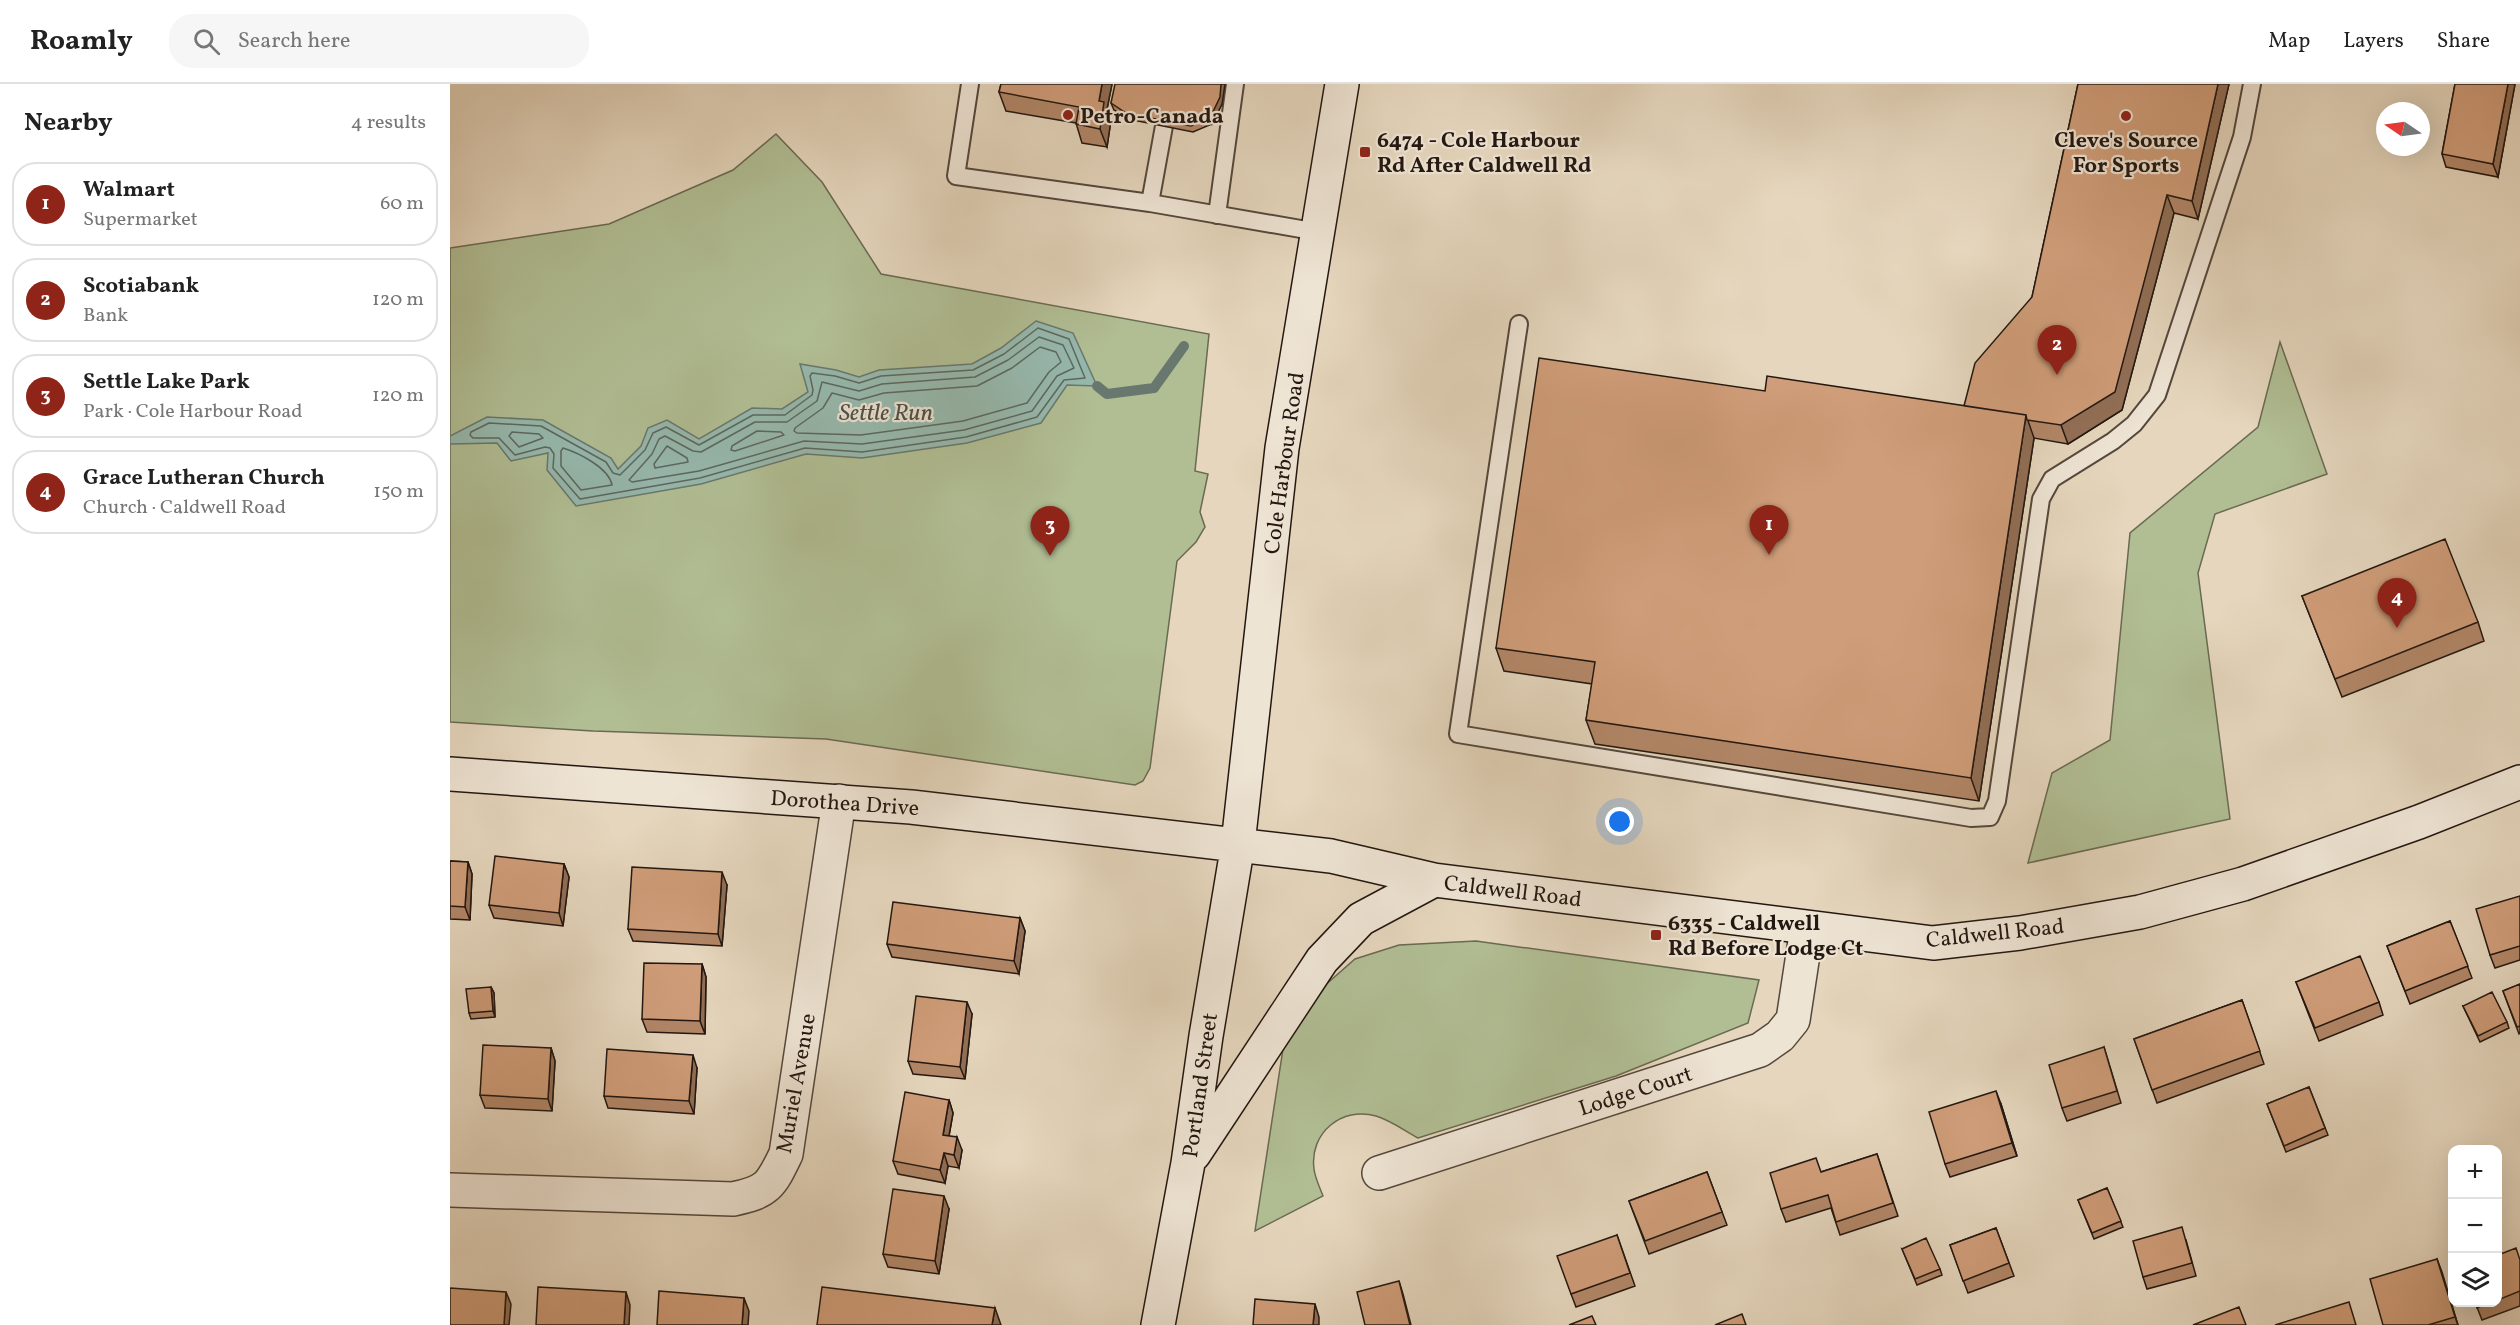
<!DOCTYPE html>
<meta charset="utf-8">
<style>
body{margin:0;font-family:Vollkorn,serif;background:#f6f6f6;color:#222}
.controls{position:absolute;right:18px;bottom:18px;display:grid;overflow:hidden;border-radius:12px;box-shadow:0 6px 24px #0002}
.controls button{width:54px;height:54px;display:grid;place-items:center;padding:0;border:0;border-bottom:2px solid #e0e0e0;background:#fff;color:#222;font:30px sans-serif}
.compass{position:absolute;left:1926px;top:18px;width:54px;height:54px;border-radius:50%;background:#fff;box-shadow:0 6px 24px #0002;rotate:283deg}
.you{position:absolute;left:1170px;top:738px;width:21px;height:21px;margin:-15px;border:4px solid #fff;border-radius:50%;background:#1a73e8;box-shadow:0 0 0 9px #1a73e833}
.badge{display:grid;place-items:center;width:39px;height:39px;border-radius:50%;background:#8f2418;color:#fff;font-size:20px;font-weight:700}
.pin{position:absolute;translate:-50% -50px;filter:drop-shadow(0 2px 3px #0008)}
.pin::after{content:'';position:absolute;top:32px;width:21px;height:18px;background:inherit;clip-path:polygon(0 0,100% 0,50% 100%)}
.list{margin:0;padding:0;list-style:none}
h2{display:flex;justify-content:space-between;align-items:center;height:78px;margin:0;padding:0 24px;font-size:26px}
h2 small{font-size:20px;font-weight:400;color:#767676}
.list li{display:grid;grid-template-columns:39px 1fr auto;gap:18px;align-items:center;box-sizing:border-box;height:84px;margin:0 12px 12px;padding:0 12px;border:2px solid #e0e0e0;border-radius:24px}
.list b{display:block;font-size:22px;white-space:nowrap}
.list p{margin:0;font-size:20px;white-space:nowrap;color:#767676}
.list em{font-size:20px;font-style:normal;color:#767676}
.icon{flex:none;width:33px;height:33px;fill:none;stroke:currentColor;stroke-width:2;stroke-linecap:round;stroke-linejoin:round}
.map{position:relative;flex:none;width:2070px;height:1241px;overflow:hidden}
header{display:flex;align-items:center;gap:36px;box-sizing:border-box;height:84px;padding:0 30px;background:#fff;border-bottom:2px solid #e0e0e0}
header strong{font-size:28px}
nav{display:flex;gap:33px;margin-inline-start:auto;font-size:21px}
.search{width:420px;height:54px;background:#f6f6f6;display:flex;align-items:center;gap:15px;box-sizing:border-box;padding:0 21px;border-radius:24px;color:#767676;font-size:22px}
main{display:flex}
aside{flex:1;background:#fff}
.map>svg:first-child{display:block}
.green{fill:#b1be94;stroke:#6a6a52;stroke-width:1.5}
.water{fill:#96b9ae;stroke:#68786f;stroke-width:1.5}
.lines{fill:none;stroke-linecap:round;stroke-linejoin:round}
.shore{stroke:#5c6860;stroke-width:1.5}
.stream{stroke:#68786f;stroke-width:10}
.lane-casing{stroke:#54473c;stroke-width:20}
.street-casing{stroke:#54473c;stroke-width:36}
.secondary-casing{stroke:#231711;stroke-width:36}
.lane{stroke:#eee4d4;stroke-width:16}
.street{stroke:#eee4d4;stroke-width:33}
.secondary{stroke:#eee4d4;stroke-width:33}
.wall{fill:#b28768;stroke:#231711;stroke-width:1.5}
.shaded-wall{fill:#916e55;stroke:#231711;stroke-width:1.5}
.building{fill:#cf9d79;stroke:#231711;stroke-width:1.5}
.poi-dot{fill:#8f2418;stroke:#eee4d4;stroke-width:2}
.labels{text-anchor:middle;stroke-width:4.5;stroke-linejoin:round;paint-order:stroke}
.poi-label{font-size:22px;font-weight:bold;fill:#231711;stroke:#eee4d4;text-anchor:start}
.street-label{font-size:22px;fill:#231711;stroke:#eee4d4}
.water-label{font-size:24px;font-style:italic;fill:#4b5048;stroke:#eee4d4}
</style>
<header>
<strong>Roamly</strong>
<div class="search"><svg class="icon" aria-label="search" viewBox="0 0 24 24"><circle cx="10" cy="10" r="6"/><path d="M15 15l6 6"/></svg>Search here</div>
<nav><a>Map</a><a>Layers</a><a>Share</a></nav>
</header>
<main>
<aside>
<h2>Nearby<small>4 results</small></h2>
<ul class="list">
<li><span class="badge">1</span><div><b>Walmart</b><p>Supermarket</p></div><em>60 m</em></li>
<li><span class="badge">2</span><div><b>Scotiabank</b><p>Bank</p></div><em>120 m</em></li>
<li><span class="badge">3</span><div><b>Settle Lake Park</b><p>Park · Cole Harbour Road</p></div><em>120 m</em></li>
<li><span class="badge">4</span><div><b>Grace Lutheran Church</b><p>Church · Caldwell Road</p></div><em>150 m</em></li>
</ul>
</aside>
<div class="map">
<svg width="2070" height="1241" viewBox="0 0 2070 1241">
<rect width="100%" height="100%" fill="#e5d6bd"/>
<filter id="stains"><feTurbulence type="fractalNoise" baseFrequency=".00333" numOctaves="4"/><feColorMatrix values="0 0 0 0 .2 0 0 0 0 .09 0 0 0 0 .02 0 0 0 .5 -.17"/></filter>
<radialGradient id="worn" r=".72"><stop offset=".6" stop-color="#630" stop-opacity="0"/><stop offset="1" stop-color="#630" stop-opacity=".3"/></radialGradient>
<!-- green -->
<path class="green" d="M326,50L372,98L431,190L759,250L745,387L758,390L750,428L755,443L746,458L727,477L700,684L693,697L685,701L376,655L143,647L0,638V164L159,140L283,86Z
M1830,258L1877,390L1765,430L1748,489L1780,735L1578,779L1602,689L1660,656L1680,449L1808,343Z
M1026,857L1309,896L1298,939L1166,992L968,1054C955,1047 940,1036 926,1032C892,1022 859,1049 864,1085C865,1094 870,1104 873,1112L805,1147L835,952L864,911L905,875L949,861Z"/>
<!-- water -->
<path class="water" d="M586,237L623,249L647,302L617,301L591,339L517,359L412,374L356,370L251,400L126,422L97,386L98,369L61,377L47,359L0,360V352L37,333L93,336L161,374L168,385L191,362L198,344L217,336L249,355L302,324L332,325L358,308L350,280L386,286L409,293L429,286L522,280L551,264Z"/>
<g class="lines">
<!-- shore -->
<path class="shore" d="M588,244L619,255L635,294L614,296L587,333L516,353L412,368L355,364L250,394L130,415L103,384L104,370L100,364L95,363L65,371L49,354H23L20,351L21,348L39,339L91,342L156,378L163,389L170,391L195,366L203,349L216,343L249,361L303,331H335L362,311L363,306L360,292L362,289L385,292L409,299L431,292L523,286L554,270Z
M589,253L613,261L624,284L607,292L582,327L514,346L412,360L354,357L249,387L182,398L179,396L202,370L209,355L215,352L243,367L251,368L305,338H337L367,317L372,298L409,307L432,300L525,293L558,276Z
M590,263L606,268L611,278L599,288L577,319L513,337L411,351L347,349L344,347L345,344L373,324L382,309L409,316L434,309L527,302L562,284Z
M307,347L331,348L334,351L285,367L281,366L282,362Z
M62,348L89,350L93,354L69,363L59,352Z
M217,362L237,374L238,378L205,384L204,380Z
M113,364C129,369 159,384 162,401L131,406L111,382V367Z"/>
<!-- stream -->
<path class="stream" d="M647,302L657,310L704,304L734,262"/>
<!-- lane casing -->
<g class="lane-casing">
<path id="lane" d="M520,0L506,92L700,119
M714,42L700,119L868,148
M767,131L785,0
M1069,240L1008,650L1521,734L1540,733L1547,717L1591,415L1602,395L1663,357L1684,340L1707,311L1792,53L1802,0"/>
</g>
<!-- street casing -->
<g class="street-casing">
<path id="street" d="M929,1089L1310,966L1330,952L1343,936L1357,844
M0,1106L283,1115C318,1108 321,1101 336,1070L389,717"/>
</g>
<!-- secondary casing -->
<g class="secondary-casing">
<path id="secondary" d="M0,690L461,723L881,772L984,796L1483,859L1570,849L1690,828L1793,800L1969,738L2070,698
M744,1070L872,876L911,835L984,796
M708,1241L738,1079L756,952L788,760L832,364L892,0"/>
</g>
<!-- lane -->
<use href="#lane" class="lane"/>
<!-- street -->
<use href="#street" class="street"/>
<!-- secondary -->
<use href="#secondary" class="secondary"/>
</g>
<!-- wall -->
<path class="wall" d="M551,0H662L657,25L661,36L657,63L632,59L626,39L556,27L549,8Z
M1628,0H1779L1748,135L1724,129L1672,326L1618,360L1584,354L1529,717L1145,660L1136,636L1142,600L1054,587L1046,564L1315,307L1514,322L1582,213Z
M2005,0H2065L2048,93L1996,83L1992,70Z
M661,19L772,20L762,40L743,48L678,35L664,26Z
M1852,512L2028,538L2034,557L1892,613Z
M0,777L18,778L22,790L20,836L0,835Z
M114,780L119,793L113,842L44,834L39,821Z
M277,801L272,862L183,857L178,845Z
M2070,812V876L2045,884L2040,871Z
M570,834L575,847L569,890L442,873L437,860Z
M2000,837L2022,894L1960,920L1937,862Z
M252,880L256,893L255,950L197,948L192,935Z
M1846,898L1929,918L1933,931L1869,957Z
M2070,900V949L2069,950L2053,907Z
M41,903L44,909L45,933L21,935L19,929Z
M1792,916L1814,980L1707,1019L1684,955Z
M2013,922L2057,938L2059,944L2030,958Z
M522,930L515,995L463,990L458,977Z
M1654,963L1671,1019L1617,1037L1612,1024Z
M101,964L105,977L102,1027L35,1024L30,1011Z
M247,984L244,1030L158,1024L154,1012Z
M1859,1003L1878,1051L1836,1068L1817,1020Z
M499,1016L503,1029L499,1052L512,1066L509,1084L498,1082L495,1099L448,1090L443,1077Z
M1551,1020L1567,1072L1500,1093L1495,1080Z
M1427,1070L1448,1132L1390,1151L1381,1124L1336,1138L1331,1125L1371,1088Z
M1257,1088L1277,1141L1199,1170L1179,1117Z
M1657,1104L1673,1143L1644,1155L1628,1116Z
M499,1125L489,1190L438,1183L433,1170Z
M1546,1144L1564,1192L1518,1209L1500,1161Z
M1167,1151L1185,1202L1126,1223L1121,1210Z
M1736,1156L1746,1192L1697,1205L1693,1193Z
M1452,1165L1490,1185L1492,1191L1467,1201Z
M2048,1171L2070,1176V1222L2032,1236L2025,1218H2048Z
M1987,1175L2008,1241H1933Z"/>
<!-- shaded-wall -->
<path class="shaded-wall" d="M652,0H662L657,25L661,36L657,63L650,45L649,17Z
M771,0H775L772,20L762,40L760,34Z
M1768,0H1779L1748,135L1742,117Z
M2058,0H2065L2048,93L2043,80Z
M1717,111L1724,129L1672,326L1618,360L1611,341Z
M1576,331L1584,354L1529,717L1521,694Z
M18,778L22,790L20,836L15,823Z
M114,780L119,793L113,842L109,829Z
M272,788L277,801L272,862L268,850Z
M570,834L575,847L569,890L564,877Z
M252,880L256,893L255,950L250,937Z
M41,903L44,909L45,933L43,927Z
M517,918L522,930L515,995L510,983Z
M101,964L105,977L102,1027L98,1015Z
M243,971L247,984L244,1030L239,1017Z
M1546,1007L1551,1020L1567,1072L1562,1059Z
M499,1016L503,1029L497,1063L493,1051Z
M507,1053L512,1066L509,1084L504,1071Z
M494,1069L498,1082L495,1099L490,1086Z
M494,1112L499,1125L489,1190L485,1177Z
M1987,1175L1992,1188L2008,1241L2005,1233Z
M949,1197L953,1210L961,1241H960Z
M56,1208L61,1220L59,1241H54Z
M176,1208L180,1221L179,1241H174Z
M294,1214L299,1227L298,1241H292Z
M865,1220L869,1233V1241H863Z
M545,1224L551,1241H542Z"/>
<!-- building -->
<path class="building" d="M551,0H652L649,17L654,18L650,45L626,40L629,23L549,8Z
M665,0H771L770,13L760,34L741,42L676,29L661,19Z
M1628,0H1768L1742,117L1717,111L1665,308L1611,341L1577,336L1576,331L1514,322L1525,279L1582,213Z
M2005,0H2058L2043,80L1992,70Z
M1089,274L1315,307L1317,292L1576,331L1521,694L1136,636L1145,578L1046,564Z
M1995,455L2028,538L1885,595L1852,512Z
M45,772L114,780L109,829L39,821Z
M0,777L18,778L15,823L0,822Z
M182,783L272,788L268,850L178,845Z
M2070,812V862L2040,871L2026,825Z
M443,818L570,834L564,877L437,860Z
M2000,837L2018,882L1955,907L1937,862Z
M1910,872L1929,918L1865,944L1846,898Z
M194,879L252,880L250,937L192,935Z
M2070,900V942L2067,943L2053,907Z
M41,903L43,927L19,929L16,905Z
M2042,908L2057,938L2028,952L2013,922Z
M466,912L517,918L510,983L458,977Z
M1792,916L1810,967L1702,1006L1684,955Z
M33,961L101,964L98,1015L30,1011Z
M1654,963L1667,1007L1612,1024L1599,981Z
M157,965L243,971L239,1017L154,1012Z
M1859,1003L1875,1044L1834,1062L1817,1020Z
M1546,1007L1562,1059L1495,1080L1479,1028Z
M455,1008L499,1016L493,1051L507,1053L504,1071L494,1069L490,1086L443,1077Z
M1427,1070L1443,1119L1386,1138L1378,1111L1331,1125L1320,1089L1366,1074L1371,1088Z
M1257,1088L1272,1128L1195,1157L1179,1117Z
M1657,1104L1671,1137L1642,1149L1628,1116Z
M443,1105L494,1112L485,1177L433,1170Z
M1732,1143L1742,1179L1693,1193L1683,1157Z
M1546,1144L1559,1179L1513,1197L1500,1161Z
M1167,1151L1180,1189L1121,1210L1107,1172Z
M1476,1154L1490,1185L1465,1195L1452,1165Z
M2066,1164L2070,1176V1207L2048,1216V1171Z
M1987,1175L2005,1233L1978,1241H1933L1920,1195Z
M949,1197L960,1241H915L907,1208Z
M88,1203L176,1208L174,1241H86Z
M372,1203L545,1224L542,1241H367Z
M0,1204L56,1208L54,1241H0Z
M209,1207L294,1214L292,1241H207Z
M805,1215L865,1220L863,1241H803Z
M1899,1218L1906,1241H1825Z
M2025,1218H2040L2027,1224Z
M1789,1223L1796,1241H1743Z
M1292,1230L1296,1241H1265Z
M1142,1232L1146,1241H1119Z"/>
<!-- markers -->
<g class="poi-dot">
<circle cx="618" cy="31" r="6"/>
<circle cx="1676" cy="32" r="6"/>
<rect x="909" y="62" width="12" height="12" rx="3"/>
<rect x="1200" y="845" width="12" height="12" rx="3"/>
</g>
<g class="labels">
<!-- poi labels -->
<g class="poi-label">
<text x="630" y="39">Petro-Canada</text>
<text x="927" y="63">6474 - Cole Harbour<tspan x="927" dy="25">Rd After Caldwell Rd</tspan></text>
<text x="1676" y="63" text-anchor="middle">Cleve's Source<tspan x="1676" dy="25">For Sports</tspan></text>
<text x="1218" y="846">6335 - Caldwell<tspan x="1218" dy="25">Rd Before Lodge Ct</tspan></text>
</g>
<!-- street labels -->
<g class="street-label">
<text transform="translate(833 379) rotate(-82)" y="8">Cole Harbour Road</text>
<text transform="translate(395 718) rotate(4)" y="8">Dorothea Drive</text>
<text transform="translate(1063 806) rotate(7)" y="8">Caldwell Road</text>
<text transform="translate(1545 848) rotate(-6)" y="8">Caldwell Road</text>
<text transform="translate(345 999) rotate(-80)" y="8">Muriel Avenue</text>
<text transform="translate(749 1001) rotate(-82)" y="8">Portland Street</text>
<text transform="translate(1185 1006) rotate(-18)" y="8">Lodge Court</text>
</g>
<!-- water labels -->
<g class="water-label">
<text x="436" y="336">Settle Run</text>
</g>
</g>
<rect width="100%" height="100%" filter="url(#stains)"/>
<rect width="100%" height="100%" fill="url(#worn)"/>
</svg>
<div class="controls">
<button>+</button>
<button>−</button>
<button><svg class="icon" aria-label="layers" viewBox="0 0 24 24"><path d="M12 4l9 5-9 5-9-5zM3 14l9 5 9-5"/></svg></button>
</div>
<svg class="compass" viewBox="-18 -18 36 36"><path d="M0-13l5 13h-10z" fill="#e53935"/><path d="M0 13l5-13h-10z" fill="#767676"/></svg>
<div class="you"></div>
<div class="pin badge" style="left:1319px;top:471px">1</div>
<div class="pin badge" style="left:1607px;top:291px">2</div>
<div class="pin badge" style="left:600px;top:472px">3</div>
<div class="pin badge" style="left:1947px;top:544px">4</div>
</div>
</main>
